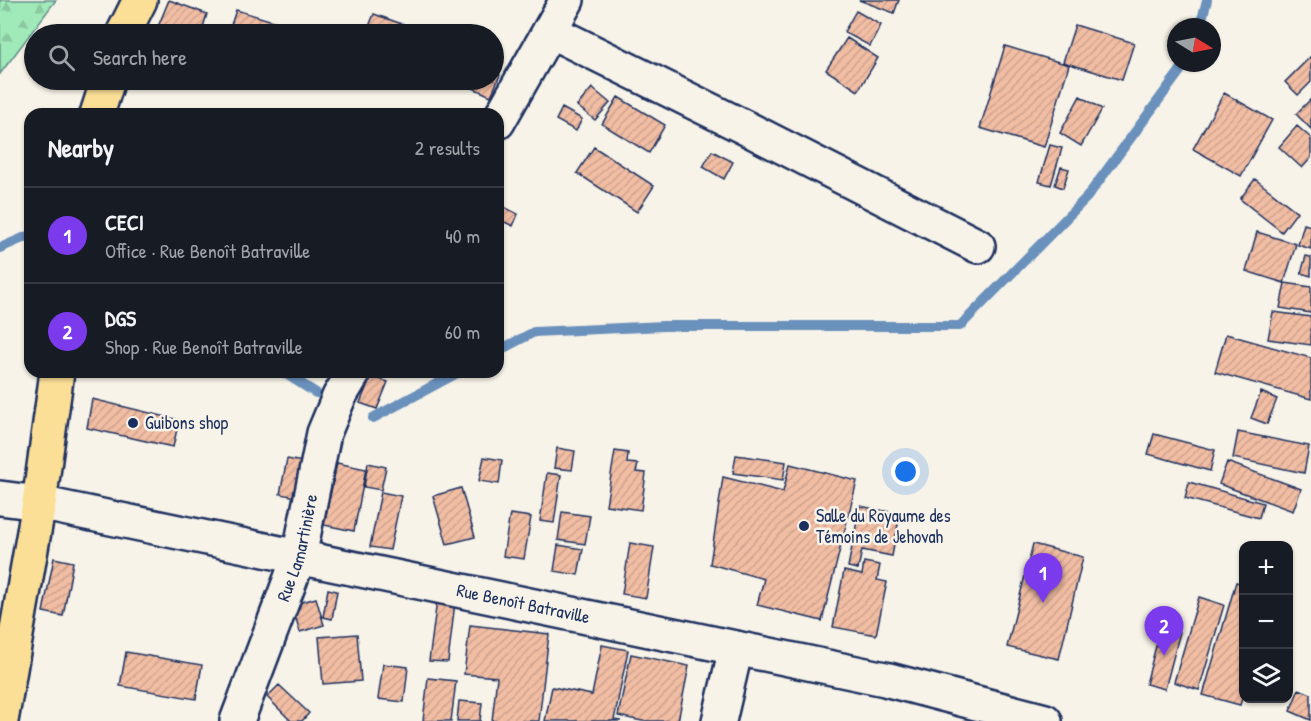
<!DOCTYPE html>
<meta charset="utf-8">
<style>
body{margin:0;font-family:"Patrick Hand",sans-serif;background:#20242c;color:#f1f3f6}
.controls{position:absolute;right:18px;bottom:18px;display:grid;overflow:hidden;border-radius:12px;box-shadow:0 2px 4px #0004}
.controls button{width:54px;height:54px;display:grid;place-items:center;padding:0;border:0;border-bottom:2px solid #363941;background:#171b24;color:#f1f3f6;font:30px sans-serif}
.compass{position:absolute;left:1167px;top:18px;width:54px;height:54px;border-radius:50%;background:#171b24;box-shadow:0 2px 4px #0004;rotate:100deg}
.you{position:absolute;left:906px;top:472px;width:21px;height:21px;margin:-15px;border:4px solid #fff;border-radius:50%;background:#1a73e8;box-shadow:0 0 0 9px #1a73e833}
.badge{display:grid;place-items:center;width:39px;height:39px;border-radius:50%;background:#7c3aed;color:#fff;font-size:20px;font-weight:700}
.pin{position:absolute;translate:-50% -50px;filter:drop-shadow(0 2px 3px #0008)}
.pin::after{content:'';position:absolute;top:32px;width:21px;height:18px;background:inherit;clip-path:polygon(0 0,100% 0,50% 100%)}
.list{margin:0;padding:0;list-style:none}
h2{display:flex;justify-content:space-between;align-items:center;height:78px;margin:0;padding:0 24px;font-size:26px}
h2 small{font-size:20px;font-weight:400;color:#9ea1a6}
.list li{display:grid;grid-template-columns:39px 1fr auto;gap:18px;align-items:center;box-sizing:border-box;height:96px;padding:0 24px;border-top:2px solid #363941}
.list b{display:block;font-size:22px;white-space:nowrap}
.list p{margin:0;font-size:20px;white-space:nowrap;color:#9ea1a6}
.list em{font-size:20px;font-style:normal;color:#9ea1a6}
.icon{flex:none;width:33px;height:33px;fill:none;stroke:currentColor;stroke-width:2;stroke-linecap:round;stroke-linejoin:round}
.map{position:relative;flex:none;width:1311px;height:721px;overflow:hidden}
.search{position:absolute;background:#171b24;box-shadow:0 2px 4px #0004;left:24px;top:24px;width:480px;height:66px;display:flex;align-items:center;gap:15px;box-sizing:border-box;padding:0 21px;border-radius:33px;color:#9ea1a6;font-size:22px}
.panel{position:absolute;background:#171b24;box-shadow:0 2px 4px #0004;left:24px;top:108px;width:480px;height:270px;border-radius:18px}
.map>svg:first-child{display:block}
.forest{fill:url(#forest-firs);stroke:#5e8c8b;stroke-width:1.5}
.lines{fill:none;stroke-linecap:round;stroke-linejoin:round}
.stream{stroke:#6a90bc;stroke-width:10}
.building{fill:url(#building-hatch);stroke:#1b2f5e;stroke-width:1.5}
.minor-casing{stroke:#1b2f5e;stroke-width:38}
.major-casing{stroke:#1b2f5e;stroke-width:38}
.minor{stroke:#f7f3e8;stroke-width:33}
.major{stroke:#fbdf96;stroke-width:33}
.poi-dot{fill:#1b2f5e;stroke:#f7f3e8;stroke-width:2}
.labels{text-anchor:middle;stroke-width:5;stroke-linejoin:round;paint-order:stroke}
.poi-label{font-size:18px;fill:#1b2f5e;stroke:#f7f3e8;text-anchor:start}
.street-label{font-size:18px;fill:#1b2f5e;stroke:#f7f3e8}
</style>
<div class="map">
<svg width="1311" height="721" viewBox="0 0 1311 721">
<defs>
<pattern id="forest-firs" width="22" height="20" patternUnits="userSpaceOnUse" patternTransform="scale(1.5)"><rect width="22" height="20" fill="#a0e9b8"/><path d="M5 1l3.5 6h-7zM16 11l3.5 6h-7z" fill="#89c8a1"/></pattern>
<pattern id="building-hatch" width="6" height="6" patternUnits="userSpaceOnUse" patternTransform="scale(1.5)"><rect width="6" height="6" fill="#f1bda3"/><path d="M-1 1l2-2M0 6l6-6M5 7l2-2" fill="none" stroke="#cea38f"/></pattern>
</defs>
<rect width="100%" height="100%" fill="#f7f3e8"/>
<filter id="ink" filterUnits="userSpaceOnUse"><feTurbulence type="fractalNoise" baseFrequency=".0167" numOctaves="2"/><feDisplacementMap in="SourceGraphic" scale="12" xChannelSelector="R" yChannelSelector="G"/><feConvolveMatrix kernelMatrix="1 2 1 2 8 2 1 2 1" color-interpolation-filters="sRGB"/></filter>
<g filter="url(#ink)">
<!-- forest -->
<path class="forest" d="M0,0H56L0,74Z"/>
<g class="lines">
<!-- stream -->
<path class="stream" d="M1200,27L1207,0
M0,248L30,235
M498,351L534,332L664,326H960L1087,197L1186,63
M283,372L316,393
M373,418L459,372"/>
</g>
<!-- building -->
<path class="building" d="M169,0L207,14L201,34H155Z
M859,0H899L894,13Z
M236,10L283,24L279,34H228Z
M856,11L881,25L870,46L844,32Z
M374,14L413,28L410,34H366Z
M1075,25L1134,43L1122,80L1063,62Z
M847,38L878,58L858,91L826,70Z
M1005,46L1069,65L1044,147L980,128Z
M1311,56V82L1298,95L1285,82Z
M494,73L500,75L491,96L455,80H494Z
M592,88L610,103L595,120L577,106Z
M1224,93L1272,120L1241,176L1193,149Z
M1080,96L1102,109L1081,146L1060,133Z
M618,97L665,125L649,153L602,124Z
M1311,99V129L1296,114Z
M562,108L582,119L576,131L556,120Z
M1297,126L1311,138V158L1302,168L1279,147Z
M1050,145L1062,148L1051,185L1039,182Z
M594,147L654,186L637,212L577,173Z
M712,151L733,162L724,179L703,167Z
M1061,167L1069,169L1063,188L1055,185Z
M1255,179L1297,212L1282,232L1240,199Z
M498,204L518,214L513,226L498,219Z
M1304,224L1311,226V249L1298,245Z
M1257,232L1296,244L1284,283L1246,271Z
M1306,256L1311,257V276L1301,273Z
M1285,283L1311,287V313L1280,308Z
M1273,312L1311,317V345L1268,339Z
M1226,334L1311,358V399L1215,372Z
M371,376L388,382L377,409L360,403Z
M1261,392L1277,399L1267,424L1251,418Z
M92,399L179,420L173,447L87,428Z
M1238,432L1309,446L1304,473L1233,458Z
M1154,434L1215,450L1210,471L1148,454Z
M557,448L575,451L572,470L554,468Z
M615,451L628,453L627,463L638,464L636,472L646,473L641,510L606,505Z
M736,455L786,462L783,480L733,473Z
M484,457L502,460L499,484L479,481Z
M287,459L308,463L302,498L280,494Z
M1227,462L1301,489L1293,511L1219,484Z
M337,463L366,469L354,531L324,525Z
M368,463L386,467L381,490L364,487Z
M790,464L857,481L822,621L757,605L764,579L710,564L723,477L783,492Z
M547,473L561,475L554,523L540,521Z
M1189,482L1263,503L1259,518L1185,498Z
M461,488L475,537L447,544L433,496Z
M381,492L401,496L390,550L370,547Z
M860,506L900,514L892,556L862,550L858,569L848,567Z
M562,512L590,516L585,544L558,540Z
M510,514L531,517L524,559L503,556Z
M630,543L654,547L646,598L622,594Z
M1033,544L1083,557L1059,659L1007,647Z
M558,545L583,549L578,575L554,571Z
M54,558L73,562L63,616L43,612Z
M864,562L880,565L877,580L887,582L876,635L833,627L844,571L862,575Z
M1236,582L1244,584V692L1240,705L1203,695Z
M328,589L337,591L332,619L323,617Z
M1199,597L1224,605L1199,690L1174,682Z
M316,598L324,625L300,632L292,605Z
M437,600L455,602L448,662L429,661Z
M470,625L549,634L539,721H492L497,677L464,674Z
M1161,627L1180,632L1165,689L1146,684Z
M357,634L361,681L323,684L319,637Z
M602,645L628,650L614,720L621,721H545L552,687L592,695Z
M126,652L202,665L196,699L120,686Z
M631,654L689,666L678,721H642L618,716Z
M383,664L408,667L404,702L378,699Z
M428,678L456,681L451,721H423Z
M279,685L309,713L302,721H291L267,697Z
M1299,689L1311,694V720L1290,711Z
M459,701L482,703L480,721H457Z"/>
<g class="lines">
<!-- minor casing -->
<g class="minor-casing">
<g id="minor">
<path d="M550,31L750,130L978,246"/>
<path d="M498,122L567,0"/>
<path id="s1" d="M0,498L39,503L885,679L1045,721"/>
<path id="s2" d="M237,721L299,557L324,433L339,397L354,372"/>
<path d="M719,721L736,648"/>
</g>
</g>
<!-- major casing -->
<g class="major-casing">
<path id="major" d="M123,34L140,0
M97,114L108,80
M1,721L39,503L57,372"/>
</g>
<!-- minor -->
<use href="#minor" class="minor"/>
<!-- major -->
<use href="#major" class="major"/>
</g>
</g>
<!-- markers -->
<g class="poi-dot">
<circle cx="133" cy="423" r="6"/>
<circle cx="804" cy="526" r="6"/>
</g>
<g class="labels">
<!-- poi labels -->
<g class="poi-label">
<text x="145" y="429">Guibons shop</text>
<text x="816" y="522">Salle du Royaume des<tspan x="816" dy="21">Témoins de Jehovah</tspan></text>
</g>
<!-- street labels -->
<g class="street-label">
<text dy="6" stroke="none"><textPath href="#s2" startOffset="184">Rue Lamartinière</textPath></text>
<text dy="6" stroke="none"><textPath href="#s1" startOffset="534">Rue Benoît Batraville</textPath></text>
</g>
</g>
</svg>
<div class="controls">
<button>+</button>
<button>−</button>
<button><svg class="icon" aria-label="layers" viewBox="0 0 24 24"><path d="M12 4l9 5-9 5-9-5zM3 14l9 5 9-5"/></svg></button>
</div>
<svg class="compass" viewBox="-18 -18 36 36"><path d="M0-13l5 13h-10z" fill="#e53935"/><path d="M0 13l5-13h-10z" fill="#9ea1a6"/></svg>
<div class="you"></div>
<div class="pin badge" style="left:1043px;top:603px">1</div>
<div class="pin badge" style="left:1164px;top:656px">2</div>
<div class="search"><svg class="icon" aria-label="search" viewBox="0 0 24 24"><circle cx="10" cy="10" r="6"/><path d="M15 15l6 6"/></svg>Search here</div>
<section class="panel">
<h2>Nearby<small>2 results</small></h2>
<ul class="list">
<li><span class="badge">1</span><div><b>CECI</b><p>Office · Rue Benoît Batraville</p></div><em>40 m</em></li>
<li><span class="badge">2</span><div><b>DGS</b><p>Shop · Rue Benoît Batraville</p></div><em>60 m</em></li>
</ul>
</section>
</div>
